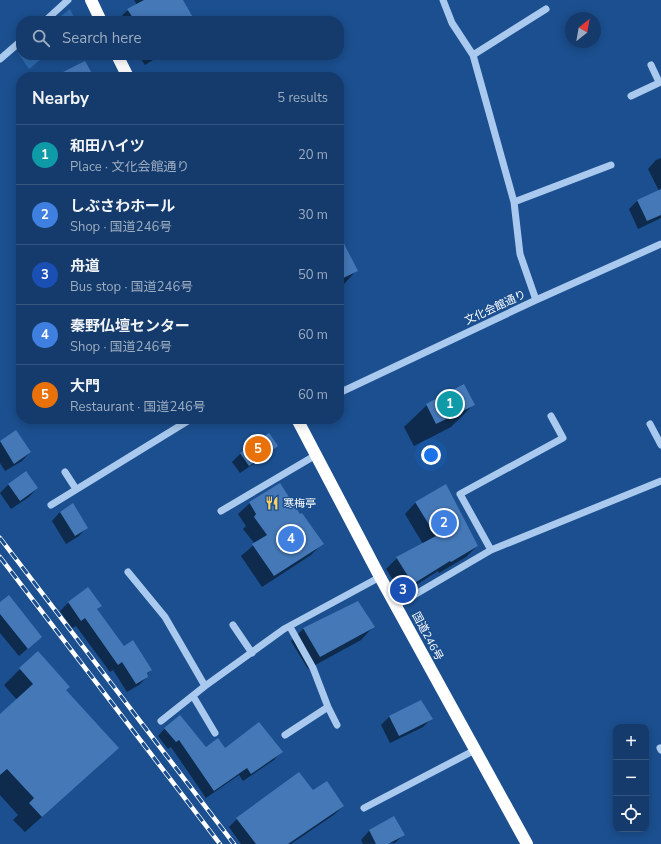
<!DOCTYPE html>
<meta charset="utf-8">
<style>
body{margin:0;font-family:"Nunito Sans","Noto Sans JP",sans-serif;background:#1d4271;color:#f1f3f6}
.controls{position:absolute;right:12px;bottom:12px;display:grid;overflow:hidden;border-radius:8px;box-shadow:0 2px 10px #0003}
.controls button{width:36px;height:36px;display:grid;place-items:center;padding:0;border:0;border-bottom:1px solid #33557e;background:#143b6b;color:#f1f3f6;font:20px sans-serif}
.compass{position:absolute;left:565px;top:12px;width:36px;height:36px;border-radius:50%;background:#143b6b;box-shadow:0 2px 10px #0003;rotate:31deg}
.you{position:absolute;left:431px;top:455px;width:14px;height:14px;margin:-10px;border:3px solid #fff;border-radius:50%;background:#1a73e8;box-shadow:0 0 0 6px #1a73e833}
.badge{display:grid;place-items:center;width:26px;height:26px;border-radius:50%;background:#ffd166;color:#fff;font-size:13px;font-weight:700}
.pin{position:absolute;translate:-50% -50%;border:2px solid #fff;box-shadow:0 1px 4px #0006}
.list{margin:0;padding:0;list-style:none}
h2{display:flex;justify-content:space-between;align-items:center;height:52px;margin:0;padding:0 16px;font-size:17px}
h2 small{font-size:13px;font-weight:400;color:#9dadc1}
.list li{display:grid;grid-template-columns:26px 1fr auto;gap:12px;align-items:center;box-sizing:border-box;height:60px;padding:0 16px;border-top:1px solid #33557e}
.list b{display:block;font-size:15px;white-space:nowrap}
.list p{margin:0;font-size:13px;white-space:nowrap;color:#9dadc1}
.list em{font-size:13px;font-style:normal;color:#9dadc1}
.icon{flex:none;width:22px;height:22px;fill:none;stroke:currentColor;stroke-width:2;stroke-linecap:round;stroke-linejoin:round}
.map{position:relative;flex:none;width:661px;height:844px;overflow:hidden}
.search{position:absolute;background:#143b6b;box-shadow:0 2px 10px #0003;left:16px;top:16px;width:328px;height:44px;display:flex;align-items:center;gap:10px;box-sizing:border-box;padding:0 14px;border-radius:16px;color:#9dadc1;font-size:15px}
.panel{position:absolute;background:#143b6b;box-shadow:0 2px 10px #0003;left:16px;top:72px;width:328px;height:352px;border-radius:16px}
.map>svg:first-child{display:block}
.green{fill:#2e69ad}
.shadow{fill:#0007}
.building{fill:#4478b7}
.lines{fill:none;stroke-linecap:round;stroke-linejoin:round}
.minor{stroke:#a9c9ee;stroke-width:7}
.highway{stroke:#fff;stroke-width:12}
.rail-casing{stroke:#fff;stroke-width:4.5}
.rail{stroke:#1b4f8f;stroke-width:3;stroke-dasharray:9;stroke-linecap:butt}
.labels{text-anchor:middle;stroke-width:3;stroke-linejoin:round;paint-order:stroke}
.street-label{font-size:11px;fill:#fff;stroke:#1b4f8f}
.poi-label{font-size:11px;fill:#fff;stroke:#1b4f8f;text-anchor:start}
</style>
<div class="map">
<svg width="661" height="844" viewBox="0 0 661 844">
<rect width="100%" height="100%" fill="#1b4f8f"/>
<!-- green -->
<path class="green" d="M70,9L76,21H55Z
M21,51V55H46L29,69L18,53Z"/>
<!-- shadow -->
<path class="shadow" d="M134,0H182L194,21H116L128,10L137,5Z
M138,55H161L145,65Z
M661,158V218L638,229L629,209L637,201L659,191L648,169L656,160Z
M339,236L356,271L344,284L339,286Z
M427,405H473L451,427L414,446L404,427Z
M16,432L30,452L22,461L5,471L0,463V442Z
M269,435L276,446L268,454L240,473L232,462L240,454Z
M26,473L37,488L29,497L11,509L0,493L8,485Z
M280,484L300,515L322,544L311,555L262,587L241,556L255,544L243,529L246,526L238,514L250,503Z
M416,502L477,546L466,557L439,573L438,571L402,594L386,569L397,558L423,544L405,514Z
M60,512L87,527L79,536L66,544L52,521Z
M88,589L100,606L96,610L124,648L151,670L146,675L147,677L139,685L127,692L113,670L110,672L76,626L72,628L60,611L68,603Z
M0,603L41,637L19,656L0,633Z
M373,627L361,640L308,669L291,641L303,629Z
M20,669L65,690L101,764L25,832L13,820L18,815L0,795V715L17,700L4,685Z
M421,701L431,719L423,727L390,743L381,725L389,717Z
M165,728L206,748L281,752L274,760L243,781L239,775L206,798L171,747L168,749L158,736Z
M312,792L343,806L335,814L291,844H241L229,827L237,819Z
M394,818L403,835L395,843L363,844L361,840L369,831Z"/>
<!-- building -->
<path class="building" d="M144,0H183L195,21H135L127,9Z
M85,61L94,77H53Z
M661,189V215L647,221L637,200Z
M339,234L358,271L339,280Z
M464,384L475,405L436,424L426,404Z
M16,430L31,452L14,464L0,441Z
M269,433L278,446L249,466L240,453Z
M26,471L38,488L20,501L8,484Z
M280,483L300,514L302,513L324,544L274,576L252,544L267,535L254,517L256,514L249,502Z
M446,484L478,546L451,562L450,561L413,584L396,557L436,536L415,502Z
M73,503L88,528L75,536L60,512Z
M88,587L102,606L97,609L124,646L133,640L152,670L147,673L148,677L136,684L122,662L118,665L85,618L81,621L68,602Z
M9,595L42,637L28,649L0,614V602Z
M358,601L375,627L320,657L303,628Z
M38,651L70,687L66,690L119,748L42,817L29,803L34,798L7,769L0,775V714L33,684L19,668Z
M421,700L433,719L399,736L389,716Z
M180,715L206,747L218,738L225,748L259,722L283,752L251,774L247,768L214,791L179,740L176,742L164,728Z
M299,772L313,790L327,781L344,806L288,844H256L236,818Z
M394,816L405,835L388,844H376L369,830Z"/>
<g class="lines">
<!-- minor -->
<path class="minor" d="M443,0L452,23L473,55L514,202L520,254L536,300
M45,21L68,0
M473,55L546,9
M0,59L21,41
M651,65L659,82
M631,96L661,82
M514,202L611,165
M339,393L536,300L661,244
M650,424L661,445
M65,472L76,489
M51,505L191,419
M221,511L316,455
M491,550L460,494L563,438L551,416
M128,572L165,617L205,686
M397,605L491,550L661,481
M233,625L252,653
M193,696L215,733
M328,707L337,725
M161,721L205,686L284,629L380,577
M285,735L328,707L313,668L290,627
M660,748L661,750
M364,808L475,750"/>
<!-- highway -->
<path class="highway" d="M91,0L101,21
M117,55L128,77
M297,419L380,577L527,844"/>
<!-- rail casing -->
<g class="rail-casing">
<path id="rail" d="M0,538L234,844
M0,557L220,844"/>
</g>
<!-- rail -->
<use href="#rail" class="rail"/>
</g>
<!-- icons -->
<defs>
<g id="restaurant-bare" transform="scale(1.08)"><path d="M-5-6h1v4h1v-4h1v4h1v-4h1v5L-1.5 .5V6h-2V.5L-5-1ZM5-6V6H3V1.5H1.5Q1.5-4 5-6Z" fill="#ffd166" stroke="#1b4f8f" stroke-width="2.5" paint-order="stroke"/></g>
</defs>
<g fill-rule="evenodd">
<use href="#restaurant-bare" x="272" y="503"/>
</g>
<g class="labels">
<!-- street labels -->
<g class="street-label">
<text transform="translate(495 307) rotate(-25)" y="4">文化会館通り</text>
<text transform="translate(428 636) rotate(62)" y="4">国道246号</text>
</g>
<!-- poi labels -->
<g class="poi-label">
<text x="283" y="507">寒梅亭</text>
</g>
</g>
</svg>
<div class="controls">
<button>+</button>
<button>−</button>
<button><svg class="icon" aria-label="locate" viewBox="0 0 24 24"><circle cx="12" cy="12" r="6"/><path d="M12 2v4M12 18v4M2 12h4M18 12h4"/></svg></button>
</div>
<svg class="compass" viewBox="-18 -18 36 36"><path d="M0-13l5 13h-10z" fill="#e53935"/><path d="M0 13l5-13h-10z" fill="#9dadc1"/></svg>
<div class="you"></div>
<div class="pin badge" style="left:450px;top:404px;background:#0f9aa8">1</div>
<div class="pin badge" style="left:444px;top:523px;background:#3f7fe0">2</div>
<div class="pin badge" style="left:403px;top:590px;background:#1a4fb4">3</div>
<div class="pin badge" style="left:291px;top:539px;background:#3f7fe0">4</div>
<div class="pin badge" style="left:258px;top:449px;background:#e8710a">5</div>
<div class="search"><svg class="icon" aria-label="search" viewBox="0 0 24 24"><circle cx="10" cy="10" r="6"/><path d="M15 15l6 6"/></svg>Search here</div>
<section class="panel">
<h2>Nearby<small>5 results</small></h2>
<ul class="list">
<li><span class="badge" style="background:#0f9aa8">1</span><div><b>和田ハイツ</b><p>Place · 文化会館通り</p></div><em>20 m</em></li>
<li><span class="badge" style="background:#3f7fe0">2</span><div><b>しぶさわホール</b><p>Shop · 国道246号</p></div><em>30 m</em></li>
<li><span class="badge" style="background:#1a4fb4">3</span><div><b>舟道</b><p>Bus stop · 国道246号</p></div><em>50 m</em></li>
<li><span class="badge" style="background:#3f7fe0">4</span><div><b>秦野仏壇センター</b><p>Shop · 国道246号</p></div><em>60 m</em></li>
<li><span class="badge" style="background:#e8710a">5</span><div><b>大門</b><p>Restaurant · 国道246号</p></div><em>60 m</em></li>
</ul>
</section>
</div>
